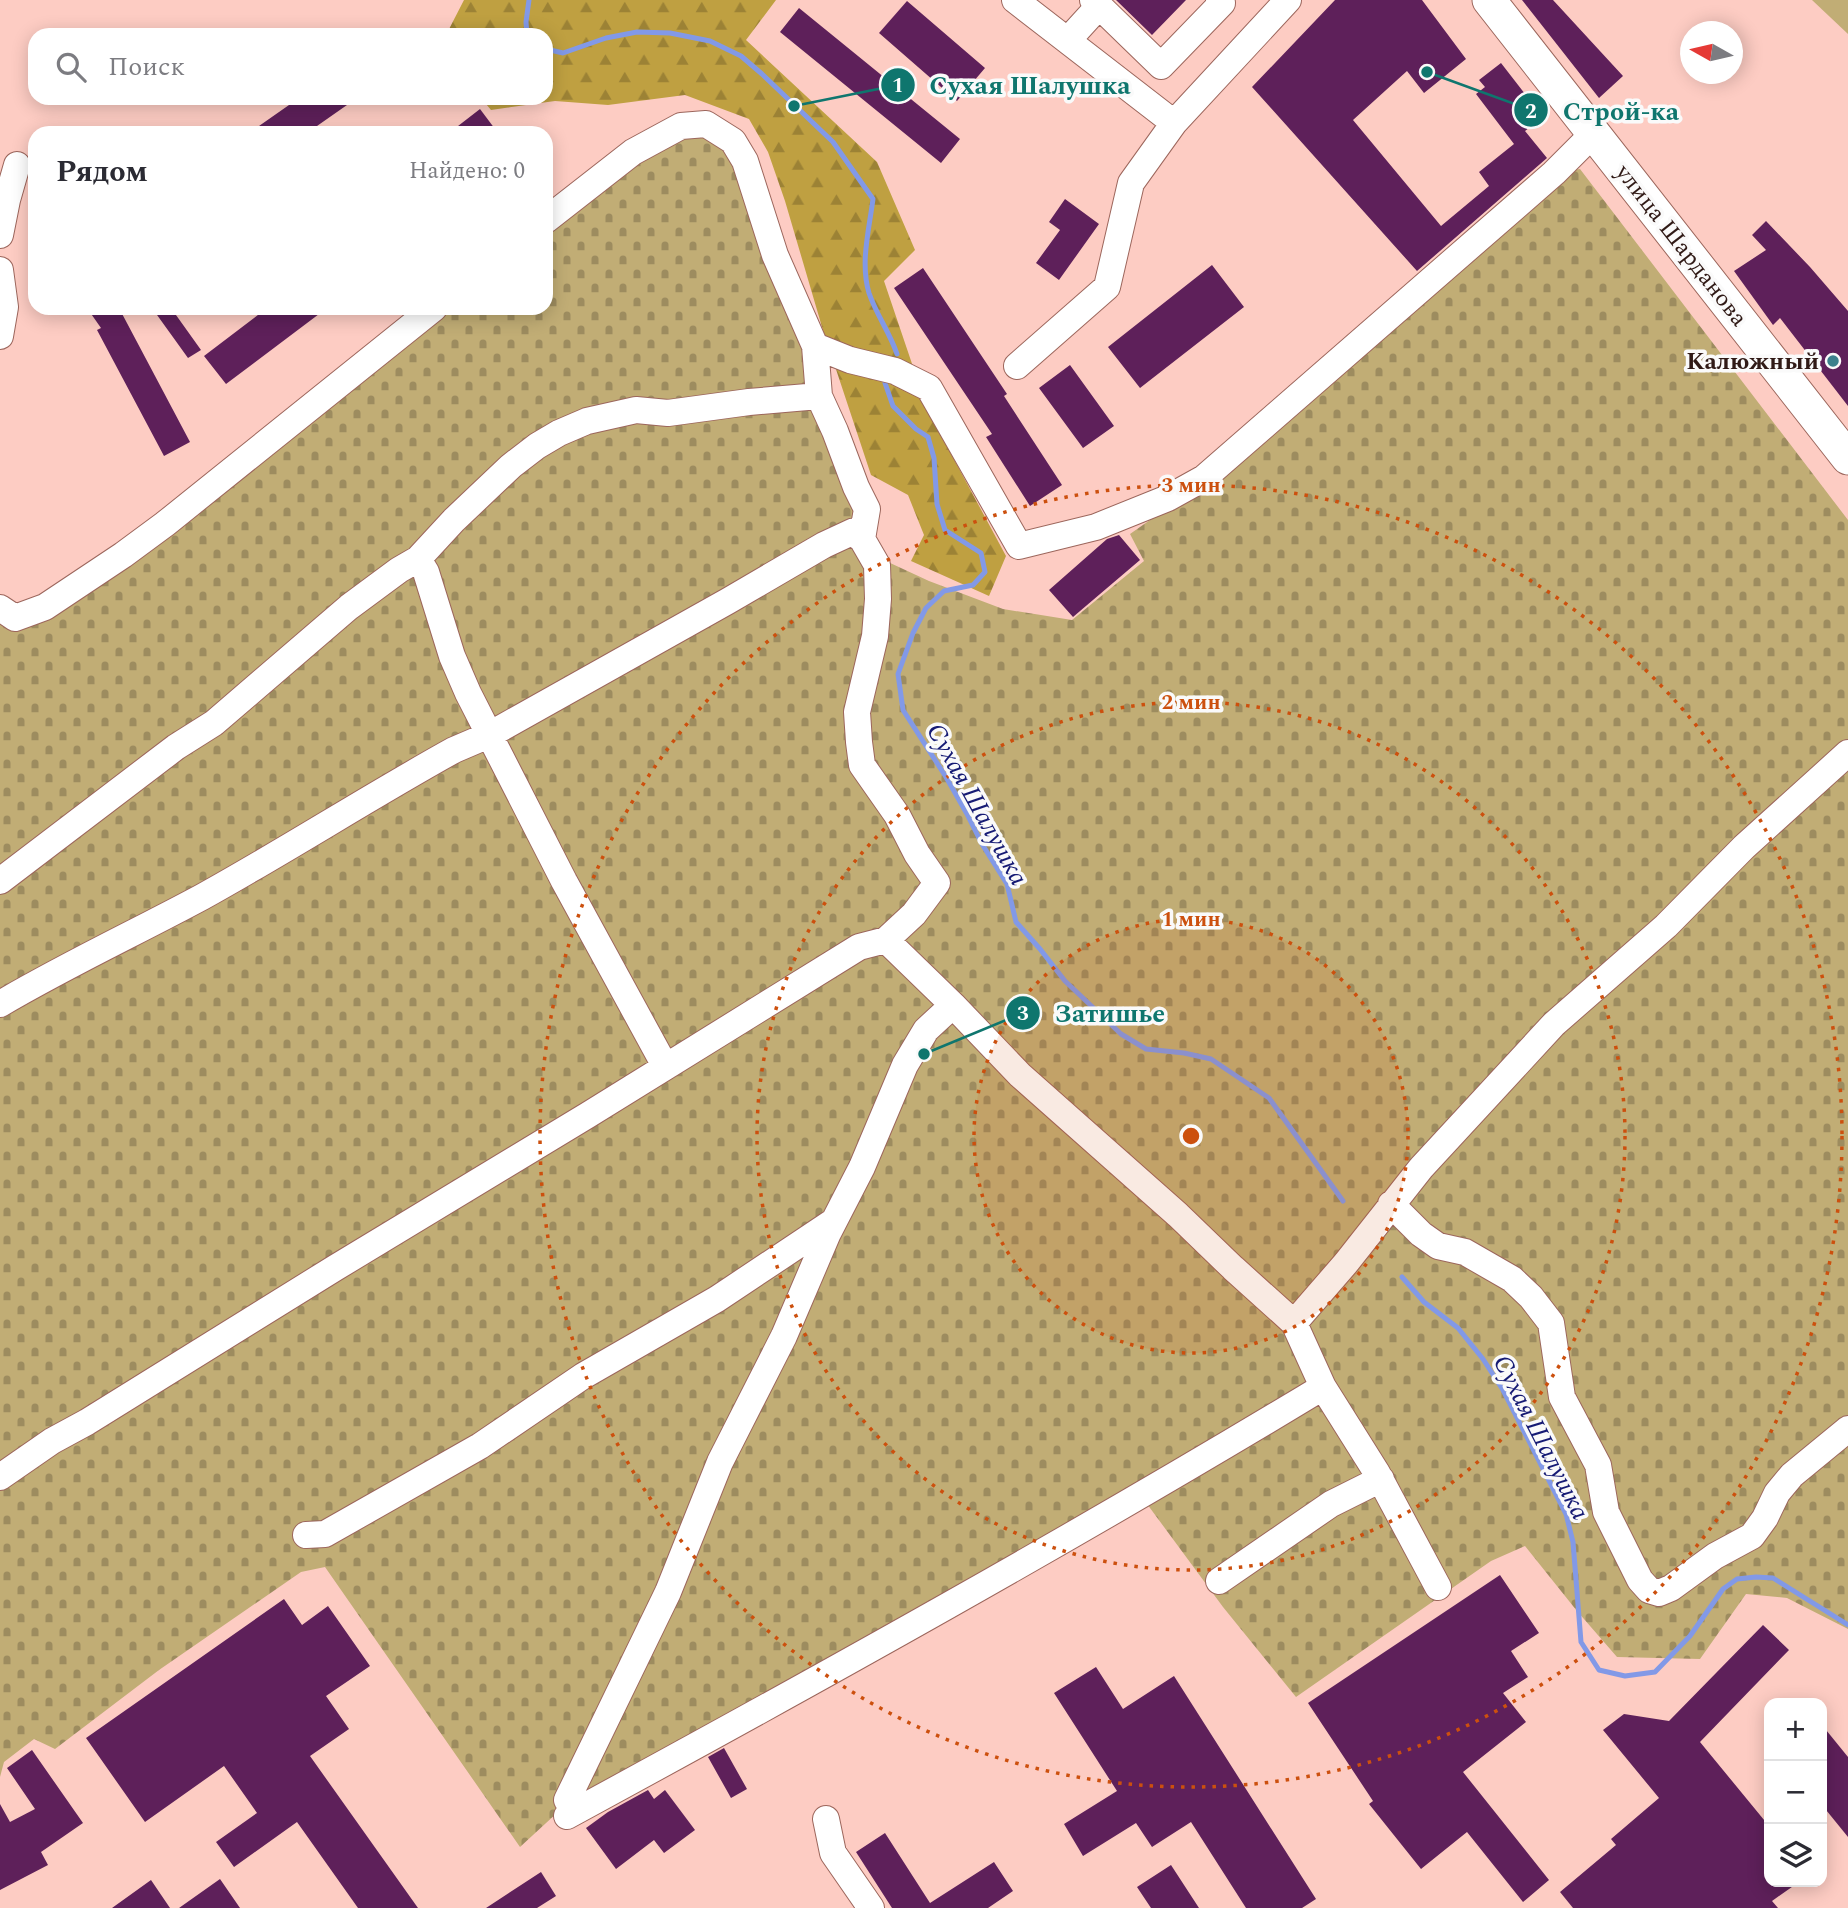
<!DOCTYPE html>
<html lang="ru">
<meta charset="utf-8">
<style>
body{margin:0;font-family:Spectral,serif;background:#f2f2f3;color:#2b2b33}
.controls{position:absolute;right:21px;bottom:21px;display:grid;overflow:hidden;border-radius:14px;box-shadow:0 4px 18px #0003}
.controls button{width:63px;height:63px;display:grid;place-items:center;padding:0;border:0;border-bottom:2px solid #e1e1e2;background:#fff;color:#2b2b33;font:35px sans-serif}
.compass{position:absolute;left:1680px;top:21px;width:63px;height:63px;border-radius:50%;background:#fff;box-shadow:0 4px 18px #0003;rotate:278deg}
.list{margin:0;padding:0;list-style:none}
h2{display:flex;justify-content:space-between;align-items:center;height:91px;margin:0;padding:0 28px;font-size:30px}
h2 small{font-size:23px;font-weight:400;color:#7c7c81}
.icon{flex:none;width:38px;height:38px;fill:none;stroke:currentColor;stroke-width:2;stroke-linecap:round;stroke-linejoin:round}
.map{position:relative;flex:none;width:1848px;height:1908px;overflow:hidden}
.search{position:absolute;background:#fff;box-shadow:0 4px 18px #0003;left:28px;top:28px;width:525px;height:77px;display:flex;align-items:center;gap:18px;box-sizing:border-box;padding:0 24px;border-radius:21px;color:#7c7c81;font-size:26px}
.panel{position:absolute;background:#fff;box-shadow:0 4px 18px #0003;left:28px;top:126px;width:525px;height:189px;border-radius:21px}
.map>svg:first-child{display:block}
.forest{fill:url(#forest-firs)}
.cemetery{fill:url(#cemetery-stones)}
.green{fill:#c1ad75}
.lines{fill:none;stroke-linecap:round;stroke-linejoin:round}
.stream{stroke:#8299e7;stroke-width:5}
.building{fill:#5e205a}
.minor-casing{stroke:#9c665c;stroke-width:28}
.major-casing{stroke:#9c665c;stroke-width:35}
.minor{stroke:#fff;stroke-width:26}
.major{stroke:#fff;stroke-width:33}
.ring{fill:none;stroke:#cc500e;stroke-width:3.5;stroke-dasharray:3.5 7}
.poi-dot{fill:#3b818d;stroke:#fafafa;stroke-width:2.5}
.labels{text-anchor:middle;stroke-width:7;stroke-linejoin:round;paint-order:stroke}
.street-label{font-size:24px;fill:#301a16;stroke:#fafafa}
.poi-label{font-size:24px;font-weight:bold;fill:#301a16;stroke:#fafafa;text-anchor:end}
.water-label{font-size:26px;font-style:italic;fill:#161b74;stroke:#fafafa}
.centre{fill:#cc500e;stroke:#fafafa;stroke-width:3.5}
.ring-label{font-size:21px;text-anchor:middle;font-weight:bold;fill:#cc500e;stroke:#fafafa;stroke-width:7;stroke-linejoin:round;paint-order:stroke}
.leader{fill:none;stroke:#0f766e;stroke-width:2.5}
.callout-dot{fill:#0f766e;stroke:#fafafa;stroke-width:2.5}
.mark-label{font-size:21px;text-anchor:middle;font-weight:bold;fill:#fff}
.callout-label{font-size:26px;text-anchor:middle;font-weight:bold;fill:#0f766e;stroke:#fafafa;stroke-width:7;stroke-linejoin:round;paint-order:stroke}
</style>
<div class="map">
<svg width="1848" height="1908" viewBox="0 0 1848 1908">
<defs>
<pattern id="forest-firs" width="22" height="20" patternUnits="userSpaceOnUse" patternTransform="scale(1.75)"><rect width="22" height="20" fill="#bfa041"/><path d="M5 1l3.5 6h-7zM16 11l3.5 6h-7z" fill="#9c8235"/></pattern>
<pattern id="cemetery-stones" width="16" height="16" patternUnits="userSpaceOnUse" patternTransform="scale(1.75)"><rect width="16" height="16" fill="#c1ad75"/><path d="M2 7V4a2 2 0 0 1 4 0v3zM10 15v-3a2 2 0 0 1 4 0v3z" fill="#9d8c5f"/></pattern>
</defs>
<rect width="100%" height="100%" fill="#fdccc3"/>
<!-- forest -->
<path class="forest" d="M464,0H776L746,40L877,162L915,250L884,281L928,411L1006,556L989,596L911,561L924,535L908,495L871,475L822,327L785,201L768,152L749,119L685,95L608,105L555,101L491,110L481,98H546V35H446Z"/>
<!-- cemetery -->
<path class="cemetery" d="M675,125L730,135L866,532L888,562L929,581L1003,609L1072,620L1144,561L1130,534L1210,478L1565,171L1580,169L1848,520V1629L1787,1598L1746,1594L1700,1659L1617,1657L1577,1611L1525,1546L1491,1561L1296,1697L1223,1607L1136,1489L558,1812L520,1847L325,1567L301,1572L159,1670L55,1749L34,1739L4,1762L0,1777V614L39,605L432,308H546V219Z"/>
<!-- green -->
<path class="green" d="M1812,0H1848V34Z"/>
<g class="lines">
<!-- stream -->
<path class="stream" d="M527,35L526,22L529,0
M546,49L563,53L606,38L637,32L670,33L710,41L741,56L762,74L833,142L873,199C869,230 860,263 869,293C876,314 890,333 897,354
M885,383L893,406L916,429L928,437L934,458L937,504L945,530L981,553L985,572L973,585L944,591L926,608L913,633L898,674L903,710L946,777L967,814L982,844L1007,884L1016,922L1040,949L1065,981L1121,1034L1146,1049L1184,1053L1211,1059L1269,1098L1343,1201
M1402,1277L1424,1302L1458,1328L1483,1359L1503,1390L1566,1514L1573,1542L1581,1642L1599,1670L1625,1676L1655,1672L1690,1636L1723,1589L1737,1579L1756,1577L1773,1578L1848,1625"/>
</g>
<!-- building -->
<path class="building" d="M1116,0H1186L1152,35Z
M1335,0H1422L1466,59L1424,93L1407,71L1353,120L1441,226L1489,186L1479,172L1514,144L1476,94L1485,87L1479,80L1501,63L1543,117L1525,131L1547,158L1417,271L1252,87Z
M1522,0H1553L1623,76L1599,98Z
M907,1L985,68L957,101L879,33Z
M799,8L960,139L941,163L780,32Z
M299,98H357L307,133H249Z
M480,109L498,133H449Z
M1065,199L1099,224L1059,280L1036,263L1060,230L1049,222Z
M1766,221L1810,267L1848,311V406L1780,318L1773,325L1734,271L1766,250L1752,235Z
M1212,265L1244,307L1140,388L1108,347Z
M923,268L1007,394L1004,396L1062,485L1030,506L986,437L992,434L894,288Z
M87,308H119L190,442L164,456L97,330L101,328Z
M152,308H171L201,350L188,358Z
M267,308H327L226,384L204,356Z
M1070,365L1114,426L1083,448L1039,388Z
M1119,535L1140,560L1073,617L1049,590L1107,539Z
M1500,1575L1539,1633L1511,1651L1528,1677L1503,1693L1526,1722L1463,1772L1549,1880L1523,1902L1467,1832L1421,1869L1369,1804L1373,1801L1308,1703Z
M284,1599L302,1625L328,1606L370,1666L326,1696L349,1729L310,1756L418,1908H358L297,1822L234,1867L216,1842L257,1813L224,1766L145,1822L86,1738Z
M1763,1625L1789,1650L1700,1742L1769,1826V1882H1799L1772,1901L1778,1908H1573L1560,1892L1616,1845L1611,1839L1659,1798L1603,1730L1624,1714L1669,1721Z
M1096,1667L1123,1709L1174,1676L1316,1899L1302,1908H1246L1191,1822L1152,1847L1136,1823L1083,1856L1064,1824L1117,1791L1054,1693Z
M1822,1725L1848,1757V1837L1822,1805Z
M724,1748L747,1789L731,1798L708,1757Z
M32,1750L83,1823L41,1852L48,1865L0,1890V1804L10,1822L35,1809L7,1768Z
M648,1790L654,1799L665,1790L695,1830L664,1853L654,1840L616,1869L586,1828L608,1812Z
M885,1833L930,1903L994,1862L1013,1891L988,1908H892L856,1852Z
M1171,1865L1199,1908H1151L1137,1887Z
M541,1872L556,1896L537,1908H486Z
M220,1879L240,1908H179Z
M151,1880L170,1908H112Z"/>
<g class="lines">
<!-- minor casing -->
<g class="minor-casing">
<path id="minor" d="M1015,0L1174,123L1288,0
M1093,0L1161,66L1222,3L1219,0
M1068,40L1099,6
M546,220L633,152L681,126L706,124L733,141L745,161L775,255L815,346L850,360L895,371L929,388L1019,546L1096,527L1168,498L1204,478L1554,173L1594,133
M0,235L7,200L17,165
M0,270L5,307L0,336
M1017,366L1107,287L1131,183L1174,123
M819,396L835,431L856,487L867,509L862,539
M418,559L454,520L511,466L537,446L559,433L587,421L636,410L668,413L749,402L819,396L815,346
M0,608L15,618L45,607L123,555L165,524L434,308
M0,881L176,747L214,723L349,607L399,570L418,559L426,572L452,656L468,693L564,881L665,1066
M0,1004C66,965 135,933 202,897C287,850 369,797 454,750L489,735L728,601L824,545L852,532L862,539L877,565L878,599L875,636L857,712L859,742L862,765L897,815L917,854L937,883L914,914L886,940
M1391,1204L1421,1234L1438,1246L1465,1252L1512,1279L1531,1297L1551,1323L1562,1397L1598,1465L1606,1512L1640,1580L1649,1590L1659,1593L1671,1588L1715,1556L1752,1536L1765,1518L1777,1493L1792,1475L1848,1429
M1323,1387L1377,1473L1438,1587
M0,1477L52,1441L87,1422L335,1268L588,1115L859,947L886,940L953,1005L1020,1075L1178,1215L1233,1268L1294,1323L1346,1263L1421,1168L1554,1024L1666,926L1744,847L1848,753
M306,1535L325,1534L480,1446L583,1376L717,1299L834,1221
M1219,1581L1331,1504L1381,1479
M567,1800L668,1592L720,1462L784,1336L828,1233L862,1167L905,1065L926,1030L953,1005
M567,1816C821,1678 1075,1537 1323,1387L1294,1323
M826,1819L833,1853L871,1908"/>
</g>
<!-- major casing -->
<g class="major-casing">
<path id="major" d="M1489,0L1848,458"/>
</g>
<!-- minor -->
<use href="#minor" class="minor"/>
<!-- major -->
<use href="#major" class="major"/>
</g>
<!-- distance rings -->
<circle cx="1191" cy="1136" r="217" fill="#cc500e" fill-opacity=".12"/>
<g class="ring">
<circle cx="1191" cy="1136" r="217"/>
<circle cx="1191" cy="1136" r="434"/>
<circle cx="1191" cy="1136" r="651"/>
</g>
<!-- markers -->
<circle class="poi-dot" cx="1833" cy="361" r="7"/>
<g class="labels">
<!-- street labels -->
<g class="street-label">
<text transform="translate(1682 245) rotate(52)" y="8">улица Шарданова</text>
</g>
<!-- poi labels -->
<g class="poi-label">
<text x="1819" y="369">Калюжный</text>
</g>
<!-- water labels -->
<g class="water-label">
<text transform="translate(978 804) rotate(61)" y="9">Сухая Шалушка</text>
<text transform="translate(1542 1437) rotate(63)" y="9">Сухая Шалушка</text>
</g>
</g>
<circle cx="1191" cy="1136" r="10" class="centre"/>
<g class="ring-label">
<text x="1191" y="492">3 мин</text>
<text x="1191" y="709">2 мин</text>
<text x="1191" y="926">1 мин</text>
</g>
<!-- callouts -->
<path class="leader" d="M794 106L898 85M1427 72L1531 110M924 1054L1023 1013"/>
<g class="callout-dot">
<circle cx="794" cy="106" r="7"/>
<circle cx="1427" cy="72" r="7"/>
<circle cx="924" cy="1054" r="7"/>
<circle cx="898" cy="85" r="18"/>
<circle cx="1531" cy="110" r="18"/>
<circle cx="1023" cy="1013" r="18"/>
</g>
<g class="mark-label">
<text x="898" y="92">1</text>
<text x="1531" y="118">2</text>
<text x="1023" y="1020">3</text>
</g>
<g class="callout-label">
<text x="1030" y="94">Сухая Шалушка</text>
<text x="1621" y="120">Строй-ка</text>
<text x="1110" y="1022">Затишье</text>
</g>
</svg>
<div class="controls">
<button>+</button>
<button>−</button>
<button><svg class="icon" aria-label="layers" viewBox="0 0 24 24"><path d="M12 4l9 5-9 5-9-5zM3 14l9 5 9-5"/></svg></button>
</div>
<svg class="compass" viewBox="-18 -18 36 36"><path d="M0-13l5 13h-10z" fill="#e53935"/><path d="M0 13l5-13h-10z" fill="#7c7c81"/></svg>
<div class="search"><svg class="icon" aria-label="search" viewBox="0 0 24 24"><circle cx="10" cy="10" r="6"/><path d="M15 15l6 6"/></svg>Поиск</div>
<section class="panel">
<h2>Рядом<small>Найдено: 0</small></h2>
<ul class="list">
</ul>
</section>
</div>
